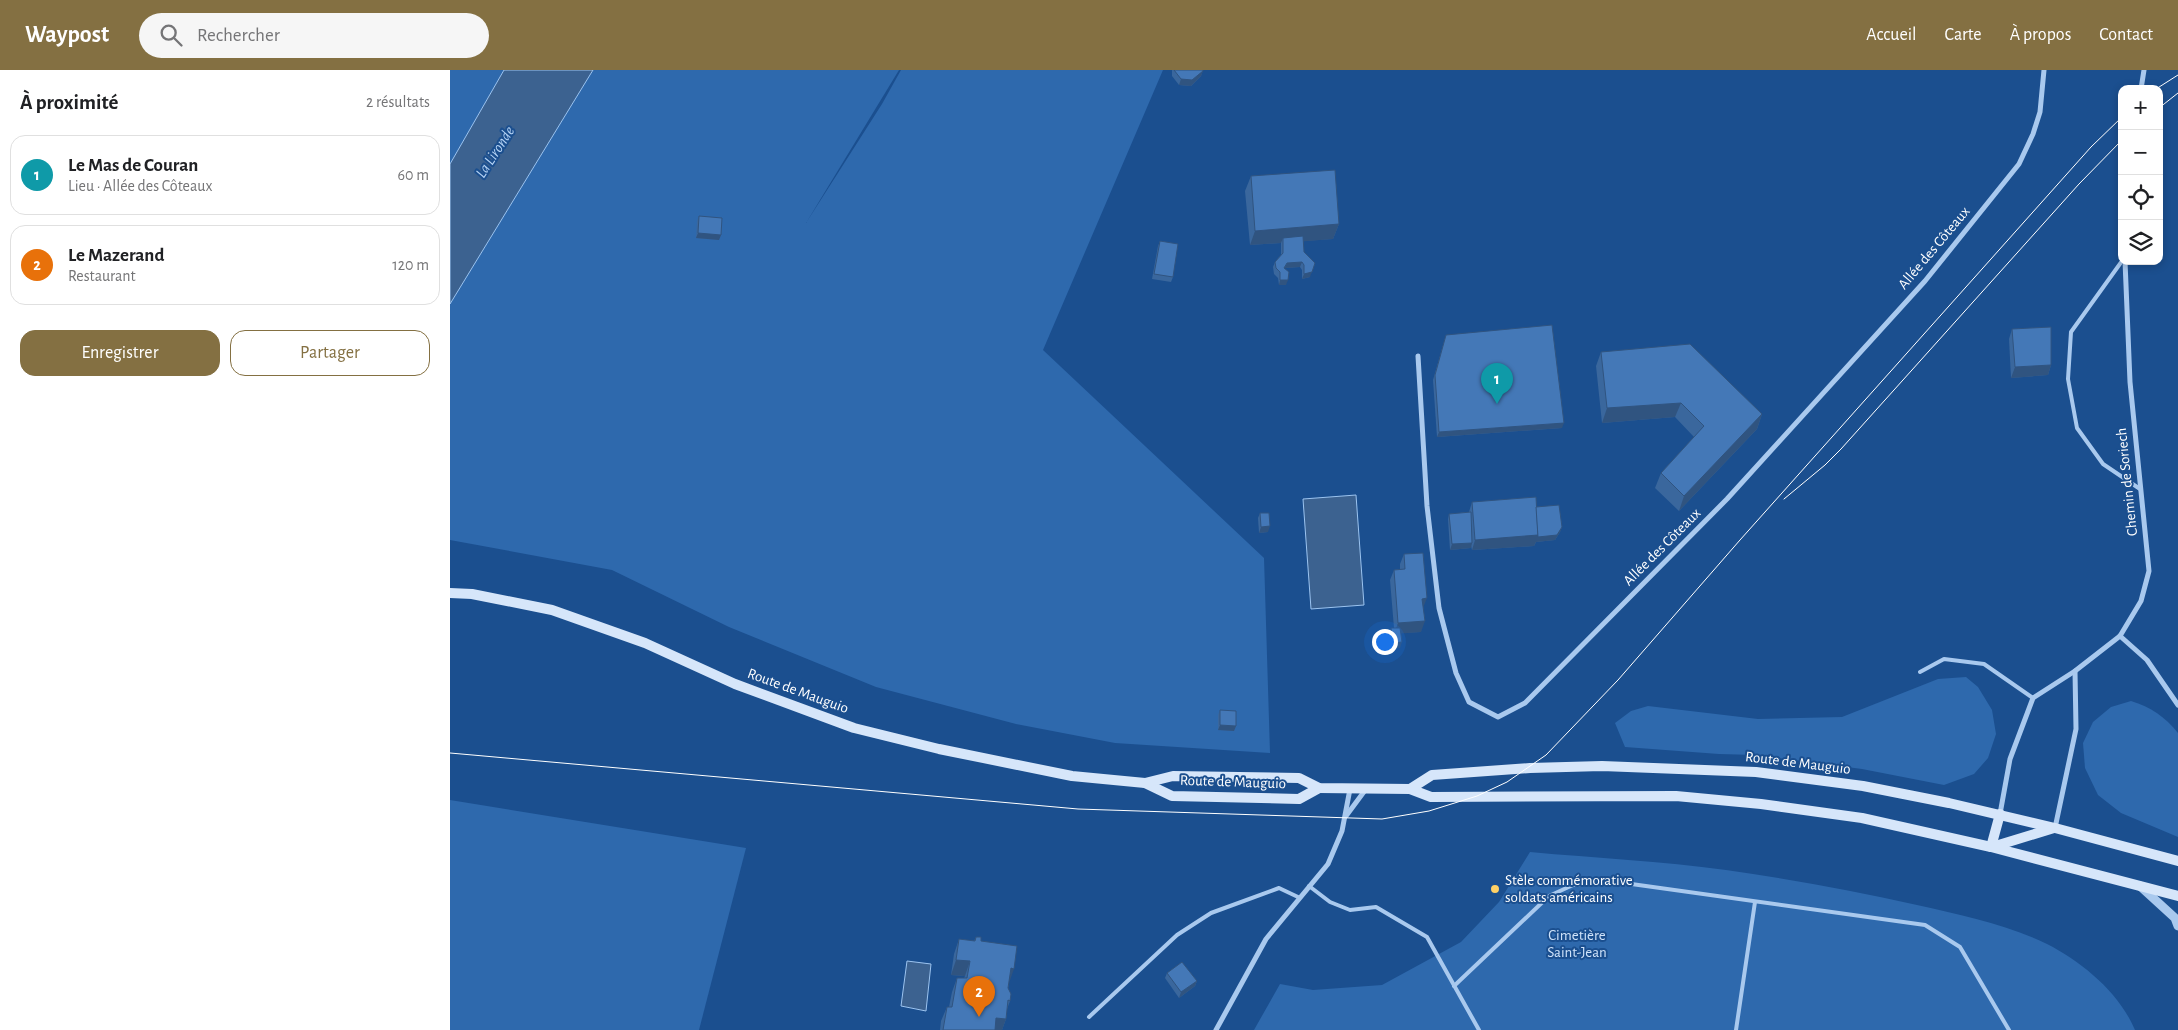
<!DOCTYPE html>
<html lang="fr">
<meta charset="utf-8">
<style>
body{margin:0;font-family:"Alegreya Sans",sans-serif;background:#f6f6f6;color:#202124}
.controls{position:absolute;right:15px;top:15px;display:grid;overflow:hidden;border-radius:10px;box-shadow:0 2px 8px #0003}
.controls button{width:45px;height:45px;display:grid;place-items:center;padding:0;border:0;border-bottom:1px solid #e0e0e0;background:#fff;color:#202124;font:25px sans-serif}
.you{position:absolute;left:934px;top:571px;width:18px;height:18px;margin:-12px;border:4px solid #fff;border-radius:50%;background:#1a73e8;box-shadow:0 0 0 8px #1a73e833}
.badge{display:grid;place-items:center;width:32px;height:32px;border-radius:50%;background:#847042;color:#fff;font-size:16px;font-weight:700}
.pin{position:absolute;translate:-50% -41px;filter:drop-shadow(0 1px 2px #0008)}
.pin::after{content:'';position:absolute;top:26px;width:18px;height:15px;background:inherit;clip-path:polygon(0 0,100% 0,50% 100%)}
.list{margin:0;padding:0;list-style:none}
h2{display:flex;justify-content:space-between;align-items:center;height:65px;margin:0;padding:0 20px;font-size:21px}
h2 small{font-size:16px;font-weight:400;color:#757577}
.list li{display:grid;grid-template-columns:32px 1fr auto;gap:15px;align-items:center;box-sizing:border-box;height:80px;margin:0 10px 10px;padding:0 10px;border:1px solid #e0e0e0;border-radius:15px}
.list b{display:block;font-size:19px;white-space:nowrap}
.list p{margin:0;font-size:16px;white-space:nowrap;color:#757577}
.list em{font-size:16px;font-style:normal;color:#757577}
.actions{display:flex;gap:10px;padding:15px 20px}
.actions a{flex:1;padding:11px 0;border:1px solid #847042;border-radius:15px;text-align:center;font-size:18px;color:#847042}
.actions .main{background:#847042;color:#fff}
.icon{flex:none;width:28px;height:28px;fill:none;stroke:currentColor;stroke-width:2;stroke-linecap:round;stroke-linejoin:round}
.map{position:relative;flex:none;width:1728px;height:960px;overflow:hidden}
header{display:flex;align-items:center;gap:30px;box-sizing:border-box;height:70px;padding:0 25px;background:#847042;color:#fff}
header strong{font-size:24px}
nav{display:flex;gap:28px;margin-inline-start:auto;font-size:18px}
.search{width:350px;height:45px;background:#f6f6f6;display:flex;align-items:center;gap:12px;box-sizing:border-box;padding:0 18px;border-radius:28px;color:#757577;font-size:19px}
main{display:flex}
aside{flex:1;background:#fff}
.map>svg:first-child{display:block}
.green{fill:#2e69ad}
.water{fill:#3c6290;stroke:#9cc4f0}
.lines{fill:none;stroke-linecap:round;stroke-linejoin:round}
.service{stroke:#a9c9ee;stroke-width:4}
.minor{stroke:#a9c9ee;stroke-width:5}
.tertiary{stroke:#a9c9ee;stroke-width:9}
.secondary{stroke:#d6e6fa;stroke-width:10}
.tram{stroke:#fff;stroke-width:1}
.wall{fill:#3a679d}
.shaded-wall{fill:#305480}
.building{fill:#4478b7;stroke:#305480}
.poi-dot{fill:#ffd166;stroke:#1b4f8f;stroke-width:2}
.labels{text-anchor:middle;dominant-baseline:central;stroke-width:4;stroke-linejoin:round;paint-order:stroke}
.street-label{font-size:15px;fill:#fff;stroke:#1b4f8f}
.poi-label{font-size:15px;fill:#fff;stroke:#1b4f8f;text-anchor:start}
.park-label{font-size:15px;fill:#cfe3fa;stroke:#1b4f8f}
.water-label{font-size:16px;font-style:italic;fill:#b5d3f5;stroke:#1b4f8f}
</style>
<header>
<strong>Waypost</strong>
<div class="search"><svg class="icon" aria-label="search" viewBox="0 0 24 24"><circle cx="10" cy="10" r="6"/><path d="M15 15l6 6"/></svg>Rechercher</div>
<nav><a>Accueil</a><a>Carte</a><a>À propos</a><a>Contact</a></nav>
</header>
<main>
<aside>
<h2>À proximité<small>2 résultats</small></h2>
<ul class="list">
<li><span class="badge" style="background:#0f9aa8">1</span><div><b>Le Mas de Couran</b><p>Lieu · Allée des Côteaux</p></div><em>60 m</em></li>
<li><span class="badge" style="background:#e8710a">2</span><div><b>Le Mazerand</b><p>Restaurant</p></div><em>120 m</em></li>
</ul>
<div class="actions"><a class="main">Enregistrer</a><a>Partager</a></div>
</aside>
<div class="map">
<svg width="1728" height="960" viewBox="0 0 1728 960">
<rect width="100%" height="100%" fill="#1b4f8f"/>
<!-- green -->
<g class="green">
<polygon points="0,0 54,0 0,94"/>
<polygon points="143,0 449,0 356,153 432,34 451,0 713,0 593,280 814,488 820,683 665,673 566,654 426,617 279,557 162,500 0,470 0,234"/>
<polygon points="1516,607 1528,617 1542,640 1546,664 1538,688 1524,704 1494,715 1412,699 1306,685 1269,684 1175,677 1165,653 1181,641 1198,636 1308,649 1392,647 1488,609"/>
<path d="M1681,631c20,6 34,16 47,32v104l-57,-24 -23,-18 -13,-27 -2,-25 10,-21 18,-15z"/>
<polygon points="0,730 296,778 249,960 0,960"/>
<path d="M1080,782c65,6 132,9 196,18 64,9 128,21 191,35 44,10 89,19 130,39 35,18 72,48 88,86h-881l26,-46 33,6 69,-5 79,-43 38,-40z"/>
</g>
<!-- water -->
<g class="water">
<polygon points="54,0 143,0 0,234 0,94"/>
<polygon points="906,425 914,535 861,539 853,429"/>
<polygon points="457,891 481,894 476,941 451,936"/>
</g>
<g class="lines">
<!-- service -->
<g class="service">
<polyline points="1672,191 1621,262 1618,309 1627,358 1653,394 1690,419"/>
<polyline points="1470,602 1494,589 1534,594 1583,628"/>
<polyline points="859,816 880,832 900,840 926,837 977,867 1029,960"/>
<polyline points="1004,916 1099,826 1123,815 1160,811 1475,855 1510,877 1559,960"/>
<polyline points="639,947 727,865 761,843 829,818 848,827"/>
<polyline points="1286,960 1305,832"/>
</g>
<!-- minor -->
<g class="minor">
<polyline points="1691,19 1694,0"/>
<polyline points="968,286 977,436 989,538 1006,603 1019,632 1048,647 1075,633 1277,429 1475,211 1569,94 1583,64 1590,42 1594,0"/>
<polyline points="1670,566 1697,590 1728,635"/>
<polyline points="1550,744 1560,689 1583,628 1625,601 1670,566 1691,531 1699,501 1680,312 1675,191"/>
<polyline points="896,746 916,719"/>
<polyline points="1605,758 1626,659 1625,601"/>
<polyline points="766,960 816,869 878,794 892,761 900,719"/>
</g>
<!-- tertiary -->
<polyline class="tertiary" points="1690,816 1725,848 1728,856"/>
<!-- secondary -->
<g class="secondary">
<polyline points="0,523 22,524 102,540 195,573 285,614 404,658 489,679 622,706 695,713 722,726 849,729 869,718"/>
<polyline points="695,713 723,706 849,708 869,718 960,719 981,727 1226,726 1311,734 1412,748 1541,777 1728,826"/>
<polyline points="960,719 982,705 1080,698 1152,696 1306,702 1413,716 1499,733 1605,758 1728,791"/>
<polyline points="1541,777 1550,744"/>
<polyline points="1542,777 1604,758"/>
</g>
<!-- tram -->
<g class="tram">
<polyline points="1706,19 1728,5"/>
<polyline points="1709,38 1728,23"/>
<polyline points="1334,429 1375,395 1391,379 1629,114 1672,70"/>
<polyline points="0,683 628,739 932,749 979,741 1027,726 1057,712 1096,685 1168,610 1290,470 1641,77 1672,47"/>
</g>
</g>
<!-- wall -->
<g class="wall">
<polygon points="722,0 753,0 751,6 741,16 729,15 722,6"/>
<polygon points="801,106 889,154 883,169 853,171 854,182 860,207 852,209 852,200 850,197 835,198 836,215 829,215 828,208 824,204 823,197 825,192 831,185 831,173 800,175 795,121"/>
<polygon points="249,146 271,165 269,170 246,168 247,151"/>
<polygon points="710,171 723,207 721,212 702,209 708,176"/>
<polygon points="1562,259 1601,295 1598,305 1561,308 1559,269"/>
<polygon points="996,265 1112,358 987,367 983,310"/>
<polygon points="1151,282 1312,344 1307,359 1229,441 1205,418 1211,403 1244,367 1225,347 1152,353 1146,296"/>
<polygon points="1022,432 1086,437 1112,457 1110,462 1105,470 1086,472 1084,476 1022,480 1021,476 1021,478 1000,480 998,449 999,444 1019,442"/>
<polygon points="810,443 818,462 809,463 808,448"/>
<polygon points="954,484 973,538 971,562 951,563 950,578 941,578 939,563 941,558 944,558 940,510 944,500 950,499 950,494"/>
<polygon points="770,640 786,656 784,661 768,660 768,645"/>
<polygon points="526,867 531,871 559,913 558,918 560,931 557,939 556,949 552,960 490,960 491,951 497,937 499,937 502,922 507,908 514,908 515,906 501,905 504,884 509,869 524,871"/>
<polygon points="717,903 747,911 745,916 729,928 715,908"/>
</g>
<!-- shaded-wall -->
<g class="shaded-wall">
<polygon points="753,1 751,6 741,16 729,15 731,9"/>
<polygon points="889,154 883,169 833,173 833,168 831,173 800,175 805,161"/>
<polygon points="248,163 271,165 269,170 246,168"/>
<polygon points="852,192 850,197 835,198 832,203 837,193"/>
<polygon points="865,193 860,207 852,209 854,204"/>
<polygon points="830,210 838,210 836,215 829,215"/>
<polygon points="1601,295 1598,305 1561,308 1565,297"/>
<polygon points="1231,333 1225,347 1152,353 1157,338"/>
<polygon points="1312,344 1307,359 1229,441 1234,426"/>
<polygon points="1114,353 1112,358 987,367 989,362"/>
<polygon points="820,456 818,462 809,463 811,457"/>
<polygon points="1112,457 1110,462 1105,470 1086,472 1084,476 1022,480 1025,470"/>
<polygon points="1022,473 1021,478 1000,480 1002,474"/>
<polygon points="977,528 973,538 972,529"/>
<polygon points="975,551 971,562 944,564 948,553"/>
<polygon points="952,572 950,578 941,578 943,573"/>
<polygon points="770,655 786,656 784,661 768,660"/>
<polygon points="506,890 520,891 515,906 501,905"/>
<polygon points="561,898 564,899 559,913"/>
<polygon points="747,911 745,916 729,928 731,922"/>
<polygon points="546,948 556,949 552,960 542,960"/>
</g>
<!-- building -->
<g class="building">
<polygon points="724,0 753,0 753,1 742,10 731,9"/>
<polygon points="885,100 889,154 805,161 801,106"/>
<polygon points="249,146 272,148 271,165 248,163"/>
<polygon points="853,166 854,182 865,193 862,202 854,204 854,195 852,192 837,193 834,198 839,202 838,210 830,210 830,202 826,198 825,192 833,183 833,168"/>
<polygon points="710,171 728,174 723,207 704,204"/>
<polygon points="1102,255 1114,353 989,362 985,305 996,265"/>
<polygon points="1601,257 1601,295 1565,297 1562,259"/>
<polygon points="1240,274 1312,344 1234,426 1211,403 1254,356 1231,333 1157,338 1151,282"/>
<polygon points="1086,427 1088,465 1025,470 1022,432"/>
<polygon points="1109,435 1112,457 1107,465 1088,467 1086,437"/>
<polygon points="1021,442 1022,473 1002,474 999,444"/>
<polygon points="810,443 819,443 820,456 811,457"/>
<polygon points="973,483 977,528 972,529 975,551 948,553 944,500 955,499 954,484"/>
<polygon points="941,558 950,558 952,572 943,573"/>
<polygon points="770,640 786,641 786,656 770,655"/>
<polygon points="526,867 531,867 531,871 567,876 564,899 561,898 558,918 561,924 560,931 558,930 556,949 546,948 545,960 493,960 497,937 502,937 507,908 517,908 520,891 506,890 509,869 525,871"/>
<polygon points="732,892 747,911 731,922 717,903"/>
</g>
<!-- markers -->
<circle class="poi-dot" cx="1045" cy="819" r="5"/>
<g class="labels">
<!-- street labels -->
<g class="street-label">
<text transform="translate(1484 178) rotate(-50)">Allée des Côteaux</text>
<text transform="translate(1677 412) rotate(-96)">Chemin de Soriech</text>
<text transform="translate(1212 477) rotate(-45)">Allée des Côteaux</text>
<text transform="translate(348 621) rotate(20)">Route de Mauguio</text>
<text transform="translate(1348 693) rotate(7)">Route de Mauguio</text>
<text transform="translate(783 712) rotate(2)">Route de Mauguio</text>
</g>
<!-- poi labels -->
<g class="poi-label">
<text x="1055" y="810">Stèle commémorative<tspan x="1055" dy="17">soldats américains</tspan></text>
</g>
<!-- park labels -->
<g class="park-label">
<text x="1127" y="865">Cimetière<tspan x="1127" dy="17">Saint-Jean</tspan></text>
</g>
<!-- water labels -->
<g class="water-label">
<text transform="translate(45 82) rotate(-57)">La Lironde</text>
</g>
</g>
</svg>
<div class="controls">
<button>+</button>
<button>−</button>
<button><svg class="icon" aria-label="locate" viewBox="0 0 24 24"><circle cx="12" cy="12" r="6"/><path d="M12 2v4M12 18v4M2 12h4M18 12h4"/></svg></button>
<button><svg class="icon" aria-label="layers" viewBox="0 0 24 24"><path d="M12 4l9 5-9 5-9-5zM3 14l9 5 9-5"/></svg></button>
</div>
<div class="you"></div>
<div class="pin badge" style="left:1047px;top:334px;background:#0f9aa8">1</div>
<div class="pin badge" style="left:529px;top:947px;background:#e8710a">2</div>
</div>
</main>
